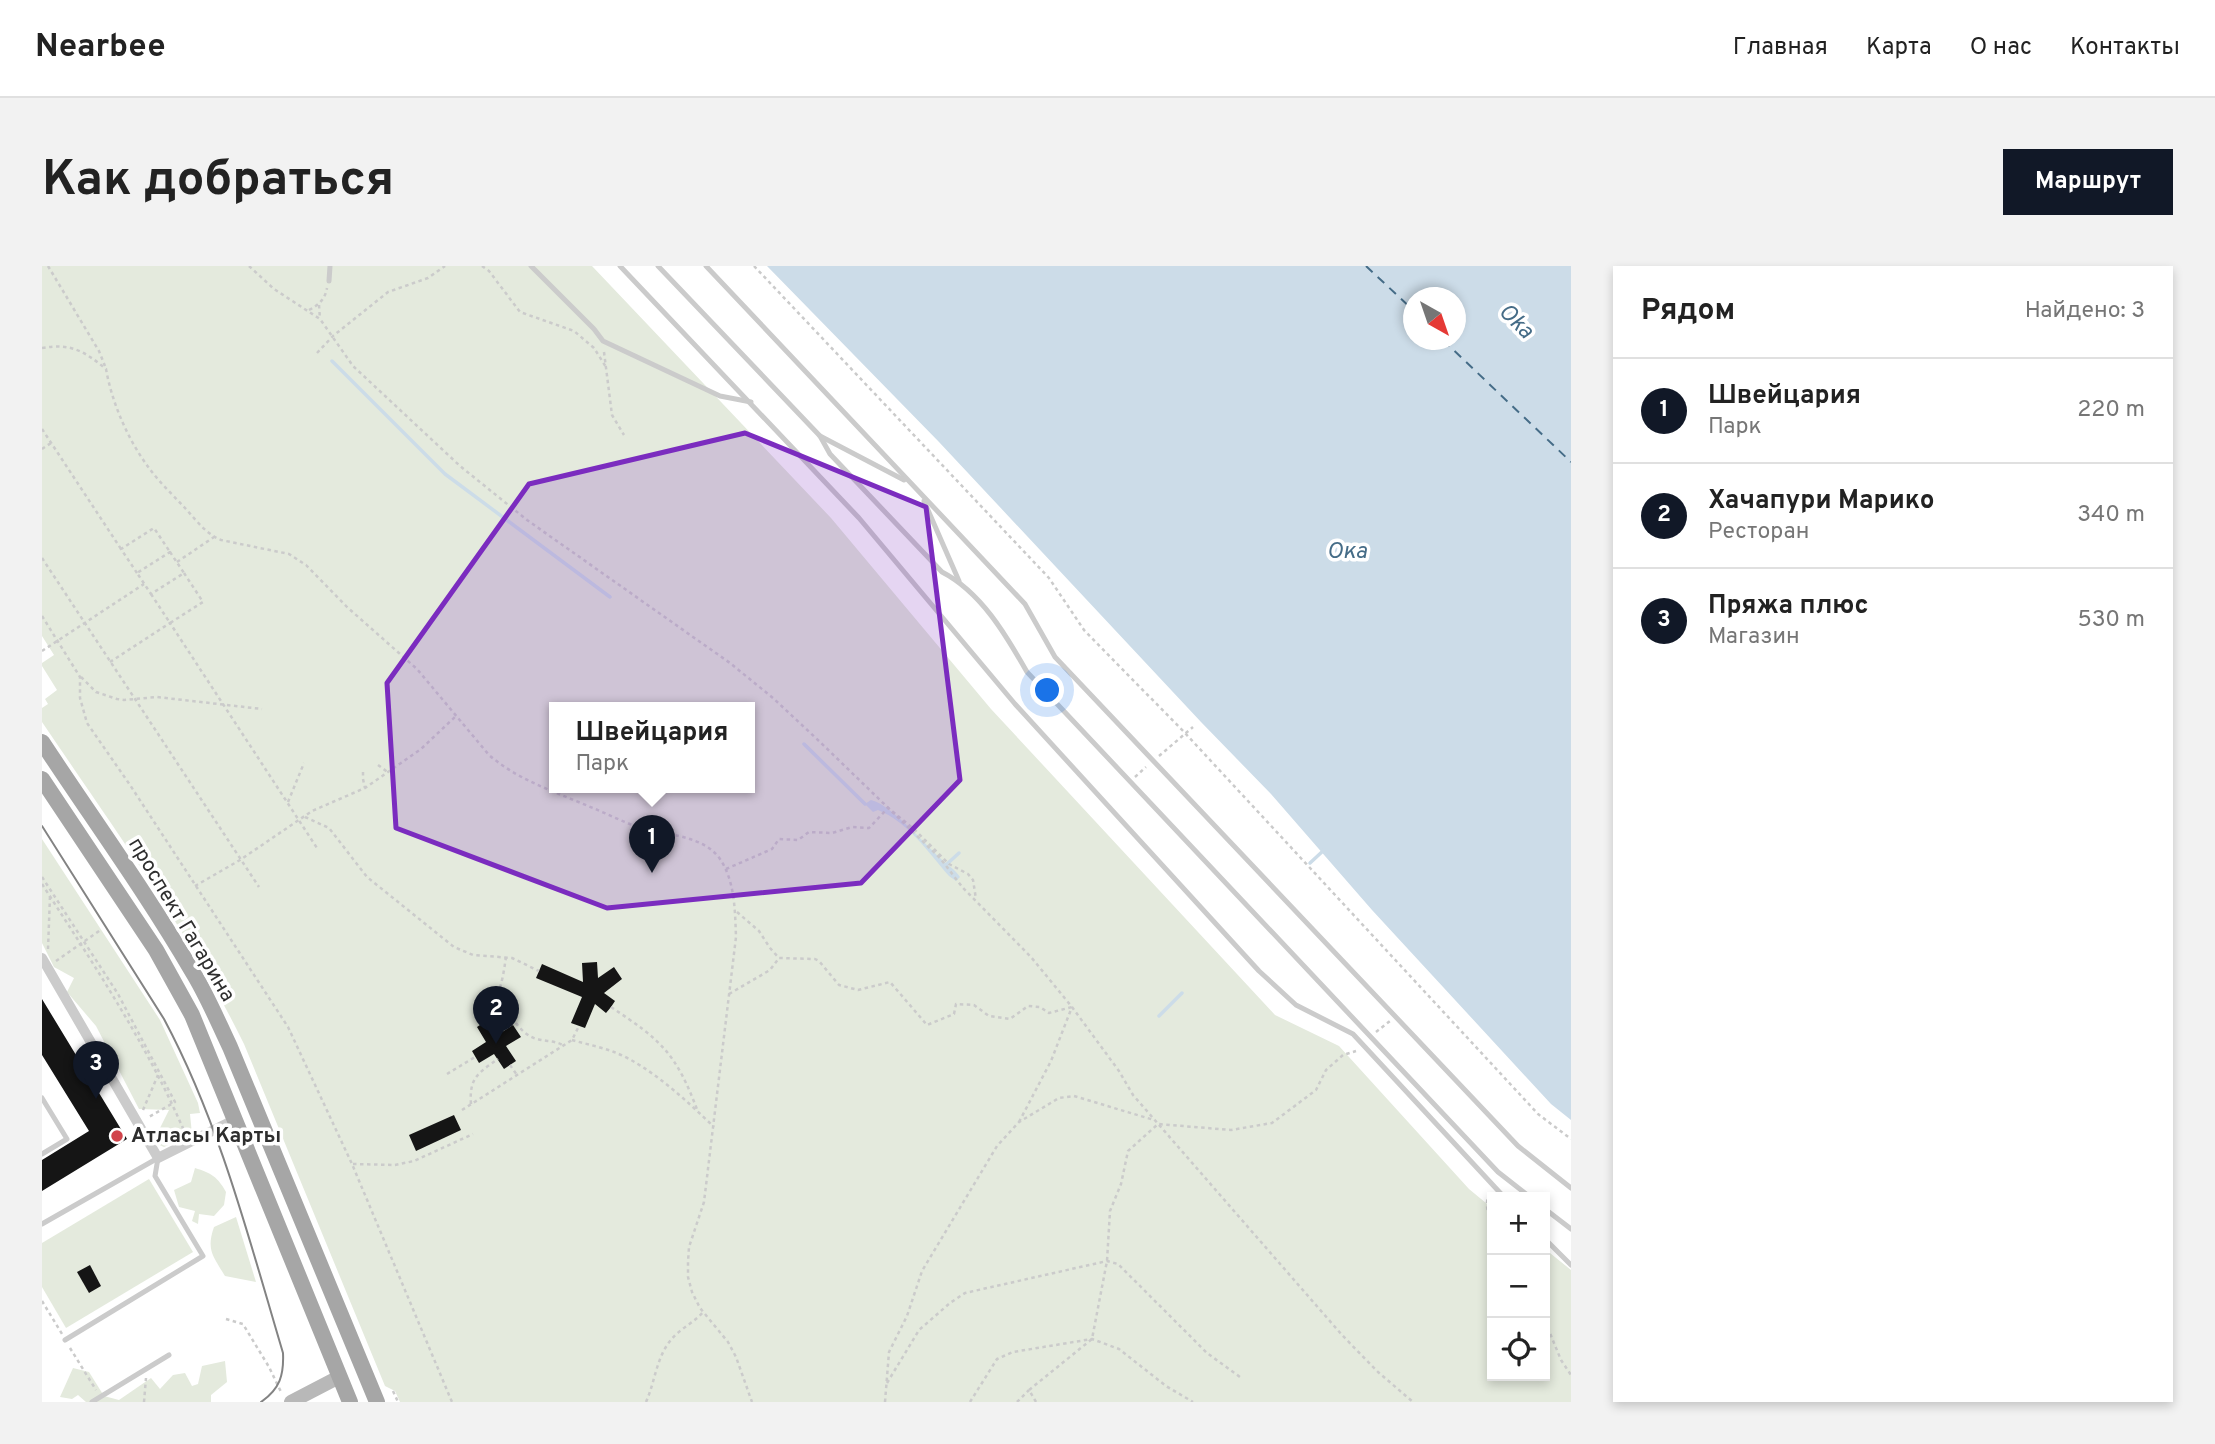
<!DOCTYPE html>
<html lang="ru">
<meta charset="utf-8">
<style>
body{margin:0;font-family:Overpass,sans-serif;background:#f2f2f2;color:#222}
.controls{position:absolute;right:21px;bottom:21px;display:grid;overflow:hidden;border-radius:0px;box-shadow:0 4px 10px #0003}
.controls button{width:63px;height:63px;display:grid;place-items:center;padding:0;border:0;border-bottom:2px solid #e0e0e0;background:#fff;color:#222;font:35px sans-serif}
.compass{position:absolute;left:1361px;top:21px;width:63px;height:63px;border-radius:50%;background:#fff;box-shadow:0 4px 10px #0003;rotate:140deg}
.you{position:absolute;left:1006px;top:425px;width:24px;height:24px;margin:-18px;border:5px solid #fff;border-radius:50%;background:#1a73e8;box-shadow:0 0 0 10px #1a73e833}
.badge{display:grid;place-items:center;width:46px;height:46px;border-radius:50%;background:#111827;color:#fff;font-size:23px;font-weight:700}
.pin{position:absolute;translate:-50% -58px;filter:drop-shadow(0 2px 4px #0008)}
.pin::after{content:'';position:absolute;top:37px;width:24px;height:21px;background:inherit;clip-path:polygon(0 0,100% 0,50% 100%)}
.popup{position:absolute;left:507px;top:436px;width:206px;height:91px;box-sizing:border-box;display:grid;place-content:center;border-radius:0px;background:#fff;filter:drop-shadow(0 2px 5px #0005);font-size:23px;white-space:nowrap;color:#767676}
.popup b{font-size:26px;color:#222}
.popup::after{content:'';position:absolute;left:50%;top:100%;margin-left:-14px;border:14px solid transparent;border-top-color:#fff}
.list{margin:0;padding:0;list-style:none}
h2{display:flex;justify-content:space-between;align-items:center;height:91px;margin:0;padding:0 28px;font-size:30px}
h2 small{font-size:23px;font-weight:400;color:#767676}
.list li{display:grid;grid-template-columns:46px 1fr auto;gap:21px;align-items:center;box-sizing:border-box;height:105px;padding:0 28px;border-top:2px solid #e0e0e0}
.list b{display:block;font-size:26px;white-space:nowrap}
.list p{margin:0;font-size:23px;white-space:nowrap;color:#767676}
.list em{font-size:23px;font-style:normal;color:#767676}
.icon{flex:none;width:38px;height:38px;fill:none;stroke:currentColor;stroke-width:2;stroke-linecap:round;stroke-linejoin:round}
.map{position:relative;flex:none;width:1529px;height:1136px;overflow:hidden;border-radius:0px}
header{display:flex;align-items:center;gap:42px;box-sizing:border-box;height:98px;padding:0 35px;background:#fff;border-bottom:2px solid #e0e0e0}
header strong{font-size:33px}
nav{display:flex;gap:38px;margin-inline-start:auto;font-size:24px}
.intro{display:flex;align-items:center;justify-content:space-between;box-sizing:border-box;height:168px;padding:0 42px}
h1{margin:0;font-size:49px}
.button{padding:18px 32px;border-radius:0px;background:#111827;color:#fff;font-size:24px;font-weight:700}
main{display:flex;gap:42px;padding:0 42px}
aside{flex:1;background:#fff;border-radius:0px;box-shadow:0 4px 10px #0003}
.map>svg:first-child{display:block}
.green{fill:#e4eadd;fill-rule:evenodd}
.water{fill:#ccdce8;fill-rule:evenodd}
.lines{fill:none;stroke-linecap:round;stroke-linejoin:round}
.stream{stroke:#ccdce8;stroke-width:3.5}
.ferry{stroke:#456c87;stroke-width:2;stroke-dasharray:9 7;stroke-linecap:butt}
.building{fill:#151515}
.path{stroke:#cbcbcb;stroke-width:2.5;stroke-dasharray:3.5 3.5;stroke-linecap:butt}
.lane{stroke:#cbcbcb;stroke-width:5}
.street{stroke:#cbcbcb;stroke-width:10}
.secondary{stroke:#b8b8b8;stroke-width:14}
.primary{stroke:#a6a6a6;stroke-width:16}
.tram{stroke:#838383;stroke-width:2}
.marked{fill:#7b2cbf;fill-opacity:0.2;stroke:#7b2cbf;stroke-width:5;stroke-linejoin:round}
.poi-dot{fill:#d1444b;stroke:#fff;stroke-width:2.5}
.labels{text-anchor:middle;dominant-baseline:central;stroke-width:7;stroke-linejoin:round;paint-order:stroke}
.street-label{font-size:21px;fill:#2e2e2e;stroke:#fff}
.poi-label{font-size:21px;font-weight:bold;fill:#2e2e2e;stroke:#fff;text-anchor:start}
.water-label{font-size:23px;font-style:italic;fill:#456c87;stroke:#fff}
</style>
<header>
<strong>Nearbee</strong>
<nav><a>Главная</a><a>Карта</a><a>О нас</a><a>Контакты</a></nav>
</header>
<div class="intro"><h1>Как добраться</h1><a class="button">Маршрут</a></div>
<main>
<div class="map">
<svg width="1529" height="1136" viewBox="0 0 1529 1136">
<rect width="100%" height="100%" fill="#fff"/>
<!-- green -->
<g class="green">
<path d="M0,0h550l239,252 160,191 284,306 64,31 130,143 23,19v168h53v-127l26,21v132h-1171l-5,-11 -10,-5 -141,-342c-56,-114 -131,-217 -202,-322v-14l6,-4 -3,-5 12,-9 -15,-24v-3l12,-8 -12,-19zM512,441h196v80h-196z"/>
<polygon points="0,573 118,754 156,837 158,847 148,848 150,868 122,881 111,876 127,844 97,843 54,760 25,726 32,712 12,701 0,677"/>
<path d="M153,902c16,5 23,9 31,24l-2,13 -10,11 -15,-2 -1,10 -6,-3 3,-10 -16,-4 -5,-17 17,-8z"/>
<polygon points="107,913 151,986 24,1062 0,1021 0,977"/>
<path d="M194,951l20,65 -31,-6c-12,-20 -19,-26 -11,-49z"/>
<polygon points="183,1095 185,1116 169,1129 169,1136 44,1136 36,1129 30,1133 18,1131 31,1102 47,1106 62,1130 77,1134 109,1112 118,1123 131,1109 143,1107 150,1120 156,1118 160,1100"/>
</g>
<!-- water -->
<g class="water">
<path d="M725,0h804v854l-20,-16 -179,-194 -101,-116 -70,-72 -262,-280zM1372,32h42v42h-42z"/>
<path d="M829,534c19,4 53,43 69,58 7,7 15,11 20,19l-4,4 -7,-5c-21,-24 -41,-54 -71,-66l-5,2 -8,-8z"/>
</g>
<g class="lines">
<!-- stream -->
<g class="stream">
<polyline points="290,95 403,208 568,331"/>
<polyline points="762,478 823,538"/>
<polyline points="1268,597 1282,584"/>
<polyline points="905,598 917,587"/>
<polyline points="1117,750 1140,727"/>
</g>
<!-- ferry -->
<g class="ferry">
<polyline points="1324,0 1372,45"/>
<polyline points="1401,74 1529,196"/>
</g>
</g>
<!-- building -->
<g class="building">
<polygon points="555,696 556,712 572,701 580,713 562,727 573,735 569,741 564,747 553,738 543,762 529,757 540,731 494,712 500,698 541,716 540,697"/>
<polygon points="0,733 85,873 0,925 0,894 47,865 0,789"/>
<polygon points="447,753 457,768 471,759 479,771 464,780 474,795 462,803 452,788 437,797 430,785 444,776 435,761"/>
<polygon points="412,849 419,864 374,885 367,869"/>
<polygon points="48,999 59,1020 47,1027 35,1006"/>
</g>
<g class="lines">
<!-- path -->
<g class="path">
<polyline points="6,0 57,85 63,100"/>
<polyline points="207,0 232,23 278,53 311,100 418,200 485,254 688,397 731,432 777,475 898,592 921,622 989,691 1030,741 1077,805 1091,829 1300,1069 1336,1106 1371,1136"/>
<polyline points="440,0 447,5 478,46 532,65 552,82 564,101"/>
<polyline points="712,0 1007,312 1042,364 1143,467 1496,848 1529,873"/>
<polyline points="277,39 278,53"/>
<path d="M267,44c10,-5 16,-11 18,-22"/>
<path d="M0,82c29,-5 42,3 64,21 6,34 22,71 43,99 10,14 24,27 36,40 11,12 21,26 36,32l68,14 17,11 41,42 70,62 72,86c29,25 64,36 99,51 18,7 36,17 54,22 26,7 62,8 78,31 15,22 15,52 16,78l-32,265 -15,45 -1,15v15l4,15 8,16 28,34 8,15 16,45"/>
<polyline points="562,86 570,149 582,169"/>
<polyline points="275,87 291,70 346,26 386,12 403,0"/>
<polyline points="0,163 79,283"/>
<polyline points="0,183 9,177"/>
<polygon points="128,286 142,307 109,328 95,307"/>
<polyline points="0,292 217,621"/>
<polyline points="135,296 172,271"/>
<polyline points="95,307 79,283 112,262 128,286"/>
<polyline points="109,328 128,357 161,336 142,307"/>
<polyline points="0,350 38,411 38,432 45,457 88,519 246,761 310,898 410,1136"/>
<polyline points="0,385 102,318"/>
<polyline points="68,396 128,357 275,582"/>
<polyline points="39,411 54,426 75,433 82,434 115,431 220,443"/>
<polyline points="1117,490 1151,461"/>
<polyline points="336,499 347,507"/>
<polyline points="321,506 321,513 323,522"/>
<polyline points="1093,511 1104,501"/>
<polyline points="246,536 262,497"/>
<polyline points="845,541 873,564 907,598 926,608 931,614 934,633"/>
<polyline points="263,551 287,562 325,611 412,681 431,689 470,692 497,705"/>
<polyline points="684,603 730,583 737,573 756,574 767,566 790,567 810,561 827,562 845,543"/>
<polyline points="0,611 76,728 133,836 105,852"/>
<path d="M0,618c52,81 105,160 143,249"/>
<polyline points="153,620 198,594 270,545 323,522 379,483 414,450"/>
<polyline points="695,646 717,665 728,682 737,692 773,693 777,695 797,719 816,724 848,716 885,759 912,748 914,738 932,739 947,750 968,753 986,740 998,741 1007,747 1030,741"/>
<polyline points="6,683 8,630"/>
<polyline points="14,695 60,663"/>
<path d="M458,726c5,16 19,43 37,47 10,3 18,1 27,7"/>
<polyline points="687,728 728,704 737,692"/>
<path d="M569,741c51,34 65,46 87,105"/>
<path d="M442,757l-3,-5c19,-21 21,-34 25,-61"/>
<polyline points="1334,766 1348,755"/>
<path d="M530,774c14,4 29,7 42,12 36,14 73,49 100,75"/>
<polyline points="468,799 475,809"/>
<polyline points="405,808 433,791"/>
<path d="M429,838c-2,-26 7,-31 27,-45"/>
<polyline points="101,844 116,809"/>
<polyline points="420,844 530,774 537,760"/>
<polyline points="977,856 1009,795 1030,741"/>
<polyline points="311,898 353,899 372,895 431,868"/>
<path d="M1448,927c-6,10 -2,21 2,31"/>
<polyline points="0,1035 20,1068"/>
<polyline points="184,1053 201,1058 227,1101 240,1128"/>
<polyline points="1503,1055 1519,1094 1529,1109"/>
<polyline points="28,1082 54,1124"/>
<polyline points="845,1117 877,1064 908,1037 923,1027 1065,995 1076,998 1165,1087 1198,1111"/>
<polyline points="351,1125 356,1136"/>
<polyline points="102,1136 104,1112"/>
<path d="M604,1136c9,-20 10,-43 24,-61 9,-12 24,-18 33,-29"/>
<polyline points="843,1136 847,1086 865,1050 880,1005 955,880 977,856 1017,832 1032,830 1112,854"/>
<polyline points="928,1136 955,1093 971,1086 1050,1073 1077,1083 1124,1120 1151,1136"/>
<polyline points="975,1136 987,1124"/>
<polyline points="994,1136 987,1124 1050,1073 1065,995 1068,945 1079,918 1086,885 1116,858 1189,864 1230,857 1274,824 1284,804 1301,789 1314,785"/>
</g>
<!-- lane -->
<g class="lane">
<polyline points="489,0 552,63 561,75 678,130 709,136"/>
<polyline points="578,0 817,252 973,438 1217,705 1254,739 1311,768 1462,931"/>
<path d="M616,0l162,170 10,18 112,118c39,20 64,63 85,100l471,500 32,25"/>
<polyline points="664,0 983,338 1013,391 1476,880 1529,922"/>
<polyline points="287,15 288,0"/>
<polyline points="778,170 862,214"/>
<polyline points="882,235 917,315"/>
<polyline points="0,832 25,873 0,888"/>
<polyline points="1503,943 1529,963"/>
<polyline points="0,958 116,892"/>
<polyline points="1503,973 1529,999"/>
<polyline points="23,1074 161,990 113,910 116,892"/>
<polyline points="50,1136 127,1089"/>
</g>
<!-- street -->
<polyline class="street" points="0,692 116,892 194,853"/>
<!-- secondary -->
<polyline class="secondary" points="249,1136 297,1111"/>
<!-- primary -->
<g class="primary">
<path d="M0,476c50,76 104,150 150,229 15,24 26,51 38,76l147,355"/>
<polyline points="0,513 114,684 150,749 308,1136"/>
</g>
<!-- tram -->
<path class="tram" d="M0,560l122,193c56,105 85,220 119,334 1,22 -3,36 -22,49"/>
</g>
<!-- marked area -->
<path class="marked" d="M703,167l181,74 34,273 -99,103 -254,25 -211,-80 -9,-145 142,-199z"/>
<!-- markers -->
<circle class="poi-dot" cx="75" cy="870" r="7"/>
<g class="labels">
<!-- street labels -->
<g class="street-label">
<text transform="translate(139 654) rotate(59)">проспект Гагарина</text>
</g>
<!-- poi labels -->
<g class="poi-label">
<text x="89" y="870">Атласы Карты</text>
</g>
<!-- water labels -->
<g class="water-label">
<text transform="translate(1473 56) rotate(45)">Oka</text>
<text x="1305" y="286">Ока</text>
</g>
</g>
</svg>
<div class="controls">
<button>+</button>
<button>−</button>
<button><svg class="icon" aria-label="locate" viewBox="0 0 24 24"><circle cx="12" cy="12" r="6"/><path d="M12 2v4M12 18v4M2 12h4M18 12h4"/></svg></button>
</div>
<svg class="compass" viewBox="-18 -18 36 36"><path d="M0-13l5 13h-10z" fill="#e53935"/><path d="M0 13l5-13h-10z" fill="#767676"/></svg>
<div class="you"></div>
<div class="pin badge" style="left:610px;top:607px">1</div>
<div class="popup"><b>Швейцария</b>Парк</div>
<div class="pin badge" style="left:454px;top:778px">2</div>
<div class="pin badge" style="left:54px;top:833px">3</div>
</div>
<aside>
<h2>Рядом<small>Найдено: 3</small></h2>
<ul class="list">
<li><span class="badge">1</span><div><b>Швейцария</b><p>Парк</p></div><em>220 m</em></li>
<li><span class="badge">2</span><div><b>Хачапури Марико</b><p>Ресторан</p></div><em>340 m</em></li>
<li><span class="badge">3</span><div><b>Пряжа плюс</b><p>Магазин</p></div><em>530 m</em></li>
</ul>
</aside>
</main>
